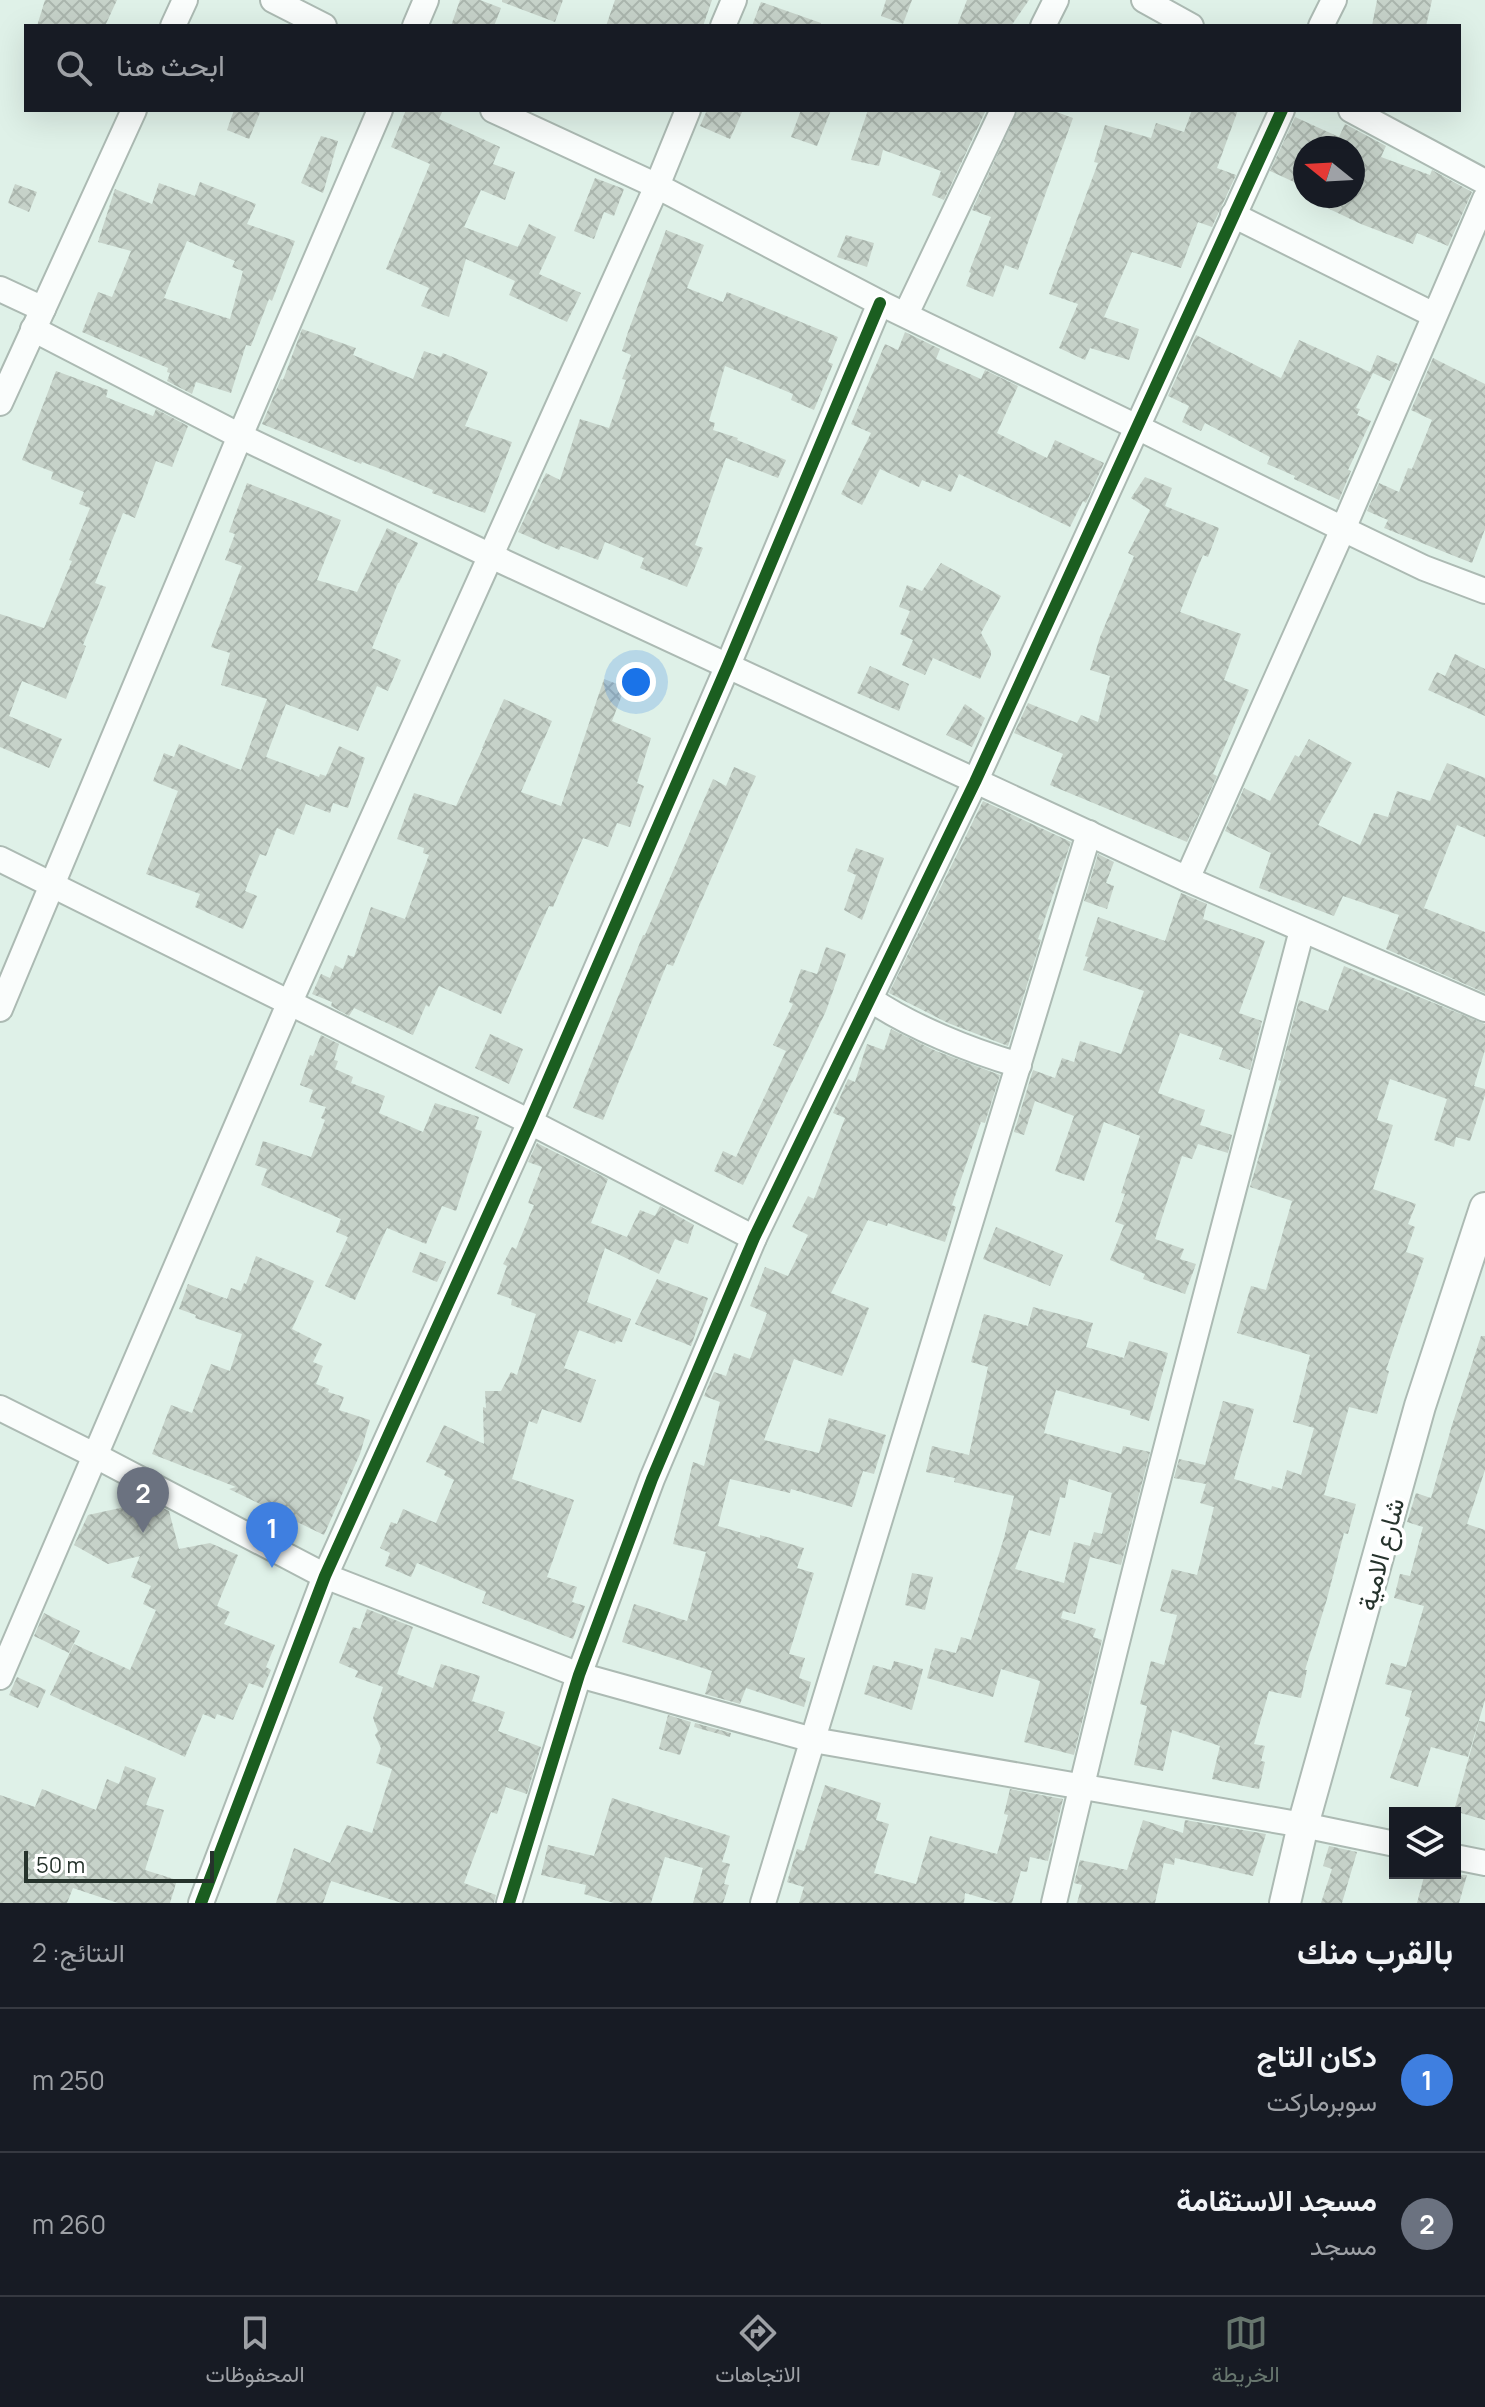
<!DOCTYPE html>
<html lang="ar">
<meta charset="utf-8">
<style>
body{margin:0;font-family:Manrope,Vazirmatn,sans-serif;background:#20242c;color:#f1f3f6;direction:rtl}
.controls{position:absolute;right:24px;bottom:24px;display:grid;overflow:hidden;border-radius:0px;box-shadow:0 8px 32px #0002}
.controls button{width:72px;height:72px;display:grid;place-items:center;padding:0;border:0;border-bottom:2px solid #363941;background:#171b24;color:#f1f3f6;font:40px sans-serif}
.compass{position:absolute;left:1293px;top:136px;width:72px;height:72px;border-radius:50%;background:#171b24;box-shadow:0 8px 32px #0002;rotate:288deg}
.scale{position:absolute;left:24px;bottom:20px;width:190px;box-sizing:border-box;padding-left:8px;border:4px solid #26332c;border-top:0;font-size:22px;line-height:28px;white-space:nowrap;color:#26332c;-webkit-text-stroke:6px #fff;paint-order:stroke}
.you{position:absolute;left:636px;top:682px;width:28px;height:28px;margin:-20px;border:6px solid #fff;border-radius:50%;background:#1a73e8;box-shadow:0 0 0 12px #1a73e833}
.badge{display:grid;place-items:center;width:52px;height:52px;border-radius:50%;background:#67766e;color:#fff;font-size:26px;font-weight:700}
.pin{position:absolute;translate:-50% -66px;filter:drop-shadow(0 2px 4px #0008)}
.pin::after{content:'';position:absolute;top:42px;width:28px;height:24px;background:inherit;clip-path:polygon(0 0,100% 0,50% 100%)}
.list{margin:0;padding:0;list-style:none}
h2{display:flex;justify-content:space-between;align-items:center;height:104px;margin:0;padding:0 32px;font-size:34px}
h2 small{font-size:26px;font-weight:400;color:#9ea1a6}
.list li{display:grid;grid-template-columns:52px 1fr auto;gap:24px;align-items:center;box-sizing:border-box;height:144px;padding:0 32px;border-top:2px solid #363941}
.list b{display:block;font-size:30px;white-space:nowrap}
.list p{margin:0;font-size:26px;white-space:nowrap;color:#9ea1a6}
.list em{font-size:26px;font-style:normal;color:#9ea1a6}
.icon{flex:none;width:44px;height:44px;fill:none;stroke:currentColor;stroke-width:2;stroke-linecap:round;stroke-linejoin:round}
.map{position:relative;flex:none;width:1485px;height:1903px;overflow:hidden;direction:ltr}
.search{position:absolute;background:#171b24;box-shadow:0 8px 32px #0002;left:24px;right:24px;top:24px;height:88px;display:flex;align-items:center;gap:20px;box-sizing:border-box;padding:0 28px;border-radius:0px;color:#9ea1a6;font-size:30px}
.sheet{height:392px;background:#171b24}
nav{display:flex;justify-content:space-around;align-items:center;box-sizing:border-box;height:112px;border-top:2px solid #363941;background:#171b24;font-size:22px;color:#9ea1a6}
nav a{display:grid;justify-items:center;gap:4px}
nav .on{color:#67766e}
.map>svg:first-child{display:block}
.building{fill:url(#building-cross-hatch);fill-rule:evenodd}
.lines{fill:none;stroke-linecap:round;stroke-linejoin:round}
.minor-casing{stroke:#acbab3;stroke-width:28}
.tertiary-casing{stroke:#acbab3;stroke-width:34}
.minor{stroke:#fafdfc;stroke-width:24}
.tertiary{stroke:#fafdfc;stroke-width:30}
.cycleway-casing{stroke:#fff;stroke-width:17}
.cycleway{stroke:#1b5e20;stroke-width:12}
.labels{text-anchor:middle;dominant-baseline:central;stroke-width:8;stroke-linejoin:round;paint-order:stroke}
.street-label{font-size:26px;fill:#26332c;stroke:#fff}
</style>
<div class="map">
<svg width="1485" height="1903" viewBox="0 0 1485 1903">
<defs>
<pattern id="building-cross-hatch" width="8" height="8" patternUnits="userSpaceOnUse" patternTransform="scale(2)"><rect width="8" height="8" fill="#c6d2c9"/><path d="M0 0l8 8M0 8l8-8" fill="none" stroke="#aab5ad"/></pattern>
</defs>
<rect width="100%" height="100%" fill="#dff1e8"/>
<!-- building -->
<g class="building">
<polygon points="45,0 117,0 105,26 37,26"/>
<polygon points="460,0 480,0 501,8 494,26 451,26"/>
<polygon points="502,0 563,0 555,22 502,2"/>
<polygon points="615,0 712,0 703,26 606,26"/>
<polygon points="886,0 912,0 903,24 881,16"/>
<polygon points="967,0 1029,0 1011,26 957,26"/>
<polygon points="1377,0 1432,0 1426,26 1372,26"/>
<polygon points="761,2 821,23 821,26 752,26"/>
<polygon points="234,110 261,110 249,139 227,130"/>
<polygon points="406,110 443,110 439,119 500,147 493,164 515,172 505,200 481,190 464,227 518,247 529,224 556,237 539,274 581,293 567,322 509,295 515,281 466,259 449,317 421,306 429,288 386,269 430,164 391,147"/>
<polygon points="707,110 743,110 730,139 700,126"/>
<polygon points="801,110 831,110 817,146 791,137"/>
<polygon points="868,110 986,110 944,200 932,195 941,171 883,150 879,166 851,160"/>
<polygon points="1018,110 1051,110 1073,118 1018,270 1005,265 993,297 966,286 971,273 969,272 991,217 972,210"/>
<polygon points="1192,110 1238,110 1217,168 1236,175 1212,227 1198,222 1181,268 1132,252 1104,317 1139,329 1129,360 1090,348 1085,360 1059,348 1078,304 1049,294 1098,163 1094,162 1105,125 1151,138 1156,123 1184,132"/>
<polygon points="1295,117 1339,137 1345,124 1386,146 1381,157 1430,175 1432,170 1472,192 1448,246 1417,233 1413,244 1361,224 1302,196 1353,196 1353,148 1305,148 1305,187 1270,171"/>
<polygon points="321,136 338,141 323,193 301,183"/>
<polygon points="595,178 624,189 614,216 604,212 594,239 574,231"/>
<path d="M200,182l56,22 -9,20 48,17 -23,60 -3,-2 -18,47 -5,-1 -15,48 -35,-11 -4,12 -25,-13 3,-8 -3,-1 1,-4 -86,-36 16,-40 14,5 19,-46 -33,-9 17,-53 37,15 7,-21 36,13zM187,241l48,20 -3,6 11,4 -13,48 -66,-21z"/>
<polygon points="15,184 37,192 29,212 8,203"/>
<polygon points="666,230 704,245 687,288 723,302 727,292 838,337 828,362 833,364 814,410 791,400 793,394 725,366 709,421 715,423 713,430 738,438 737,440 786,460 778,478 726,458 695,545 703,548 687,587 640,568 644,558 605,542 598,560 561,546 559,550 518,532 546,473 560,480 580,419 609,428 626,380 622,379 631,355 622,351 628,332"/>
<polygon points="846,235 874,243 867,267 837,257"/>
<polygon points="302,329 356,348 353,355 413,379 424,351 441,357 443,353 488,372 465,426 512,442 485,513 432,493 433,490 394,474 362,462 361,464 262,424 281,379 283,380"/>
<polygon points="905,332 940,349 936,359 981,379 985,370 1018,386 997,433 1047,458 1055,440 1104,463 1086,503 1083,501 1070,527 959,474 951,492 922,480 919,487 880,469 862,505 841,494 871,433 851,424 885,344 898,350"/>
<polygon points="1196,335 1281,378 1299,340 1370,372 1377,355 1398,364 1390,381 1373,373 1356,408 1360,409 1357,415 1371,421 1348,470 1351,471 1339,500 1294,479 1295,476 1267,464 1270,457 1205,423 1201,431 1182,422 1189,406 1168,396"/>
<polygon points="1433,358 1485,384 1485,529 1472,563 1384,528 1388,520 1367,511 1379,483 1399,492 1408,468 1412,469 1432,420 1411,410"/>
<polygon points="56,371 108,390 106,397 153,416 156,409 188,426 172,467 156,461 135,518 123,513 95,583 106,587 83,645 86,646 66,699 22,681 9,716 62,739 49,768 0,747 0,614 44,628 72,561 69,560 90,508 79,504 84,492 51,479 53,472 22,460"/>
<polygon points="1145,477 1172,488 1165,506 1219,528 1208,557 1203,555 1180,612 1241,634 1224,680 1249,690 1213,774 1217,776 1187,842 1050,785 1063,754 1014,733 1028,703 1077,723 1081,715 1098,722 1110,676 1090,670 1100,637 1134,556 1128,553 1150,510 1131,498"/>
<polygon points="247,483 341,520 317,580 357,592 387,528 418,543 399,583 398,583 372,648 401,660 388,691 377,686 358,731 286,704 266,757 319,777 320,774 326,776 339,746 365,758 348,808 333,803 330,813 306,804 294,835 277,828 266,856 260,854 245,891 257,896 243,929 195,907 200,894 146,874 178,791 153,781 164,753 174,757 179,744 241,770 267,699 221,685 230,653 211,647 242,566 225,560 235,534 229,532"/>
<polygon points="941,563 1001,596 981,633 991,651 991,655 980,679 933,658 925,675 902,665 913,640 900,634 910,611 899,607 907,585 922,591"/>
<polygon points="1455,654 1485,669 1485,716 1428,690 1437,672 1445,676"/>
<polygon points="870,666 909,684 899,711 857,693"/>
<polygon points="604,679 625,687 612,721 651,738 637,783 644,786 630,827 617,823 608,847 583,838 553,907 549,906 501,1014 439,986 429,1007 426,1005 413,1035 354,1008 349,1016 331,1006 332,1002 312,994 321,974 330,978 335,965 343,969 348,955 354,957 371,907 405,919 429,855 423,853 424,848 397,839 414,793 456,806 483,748 482,748 504,699 552,721 521,792 561,806"/>
<polygon points="965,704 985,718 972,747 946,735"/>
<polygon points="1309,739 1352,763 1318,825 1360,845 1374,813 1388,817 1397,791 1430,801 1447,763 1485,778 1485,837 1457,825 1424,908 1485,932 1485,993 1386,949 1399,915 1343,896 1334,916 1259,888 1271,853 1225,831 1244,788 1270,801 1295,755 1299,757"/>
<polygon points="734,767 756,776 673,966 667,964 603,1120 573,1108 643,935 645,935 713,779 726,786"/>
<polygon points="983,801 1071,842 1038,939 1041,940 1008,1046 948,1023 889,993"/>
<polygon points="856,848 884,858 862,920 844,910 856,875 847,871"/>
<polygon points="1098,854 1114,862 1106,883 1114,886 1107,909 1084,901"/>
<polygon points="1181,893 1207,904 1203,919 1265,941 1239,1013 1262,1021 1250,1070 1219,1059 1223,1048 1180,1033 1158,1093 1205,1110 1200,1125 1232,1135 1228,1153 1198,1144 1192,1159 1182,1156 1155,1239 1184,1249 1180,1259 1196,1264 1185,1294 1143,1279 1145,1274 1110,1260 1124,1225 1115,1222 1125,1194 1121,1193 1140,1136 1104,1122 1084,1181 1055,1171 1074,1116 1035,1101 1024,1135 1014,1132 1033,1070 1055,1078 1062,1058 1074,1062 1080,1041 1121,1054 1144,991 1083,970 1088,957 1085,956 1098,917 1165,941"/>
<polygon points="826,947 846,954 826,1011 743,1185 714,1171 723,1151 736,1157 786,1051 773,1045 793,1004 789,1002 801,969 817,974"/>
<polygon points="1344,966 1485,1024 1485,1050 1474,1086 1485,1089 1485,1095 1470,1141 1456,1137 1454,1147 1434,1140 1447,1099 1390,1079 1377,1120 1393,1125 1373,1189 1416,1204 1408,1224 1415,1227 1406,1252 1424,1258 1386,1370 1389,1371 1377,1414 1349,1407 1324,1495 1356,1504 1348,1534 1344,1533 1327,1599 1305,1670 1307,1670 1301,1698 1269,1691 1254,1744 1265,1746 1261,1761 1265,1762 1259,1789 1253,1788 1212,1779 1220,1746 1172,1730 1163,1771 1134,1765 1147,1706 1140,1704 1151,1661 1164,1665 1177,1615 1160,1611 1172,1569 1197,1575 1214,1507 1200,1503 1206,1484 1174,1478 1179,1459 1205,1465 1223,1401 1254,1409 1234,1479 1271,1490 1272,1486 1282,1489 1287,1470 1301,1475 1314,1428 1293,1422 1310,1355 1237,1333 1251,1286 1266,1290 1292,1201 1250,1187 1281,1081 1278,1080 1299,1000 1328,1011"/>
<polygon points="891,1029 936,1051 1000,1075 985,1123 981,1122 952,1205 956,1207 945,1242 888,1223 887,1226 868,1220 831,1293 869,1308 842,1376 794,1359 764,1440 819,1453 829,1418 886,1435 874,1474 863,1471 852,1507 791,1489 790,1493 730,1479 718,1526 760,1538 760,1535 804,1548 797,1568 814,1573 789,1654 805,1658 799,1678 811,1682 804,1707 746,1688 740,1704 705,1694 712,1671 622,1642 634,1604 687,1621 706,1552 673,1544 693,1462 704,1466 720,1402 704,1396 714,1372 726,1376 734,1353 750,1359 767,1313 750,1306 765,1267 788,1276 808,1235 792,1227 808,1196 814,1199 845,1118 833,1113 848,1079 855,1082 867,1044 884,1050"/>
<polygon points="490,1034 523,1049 509,1084 475,1068"/>
<polygon points="321,1035 339,1044 334,1060 338,1061 335,1069 353,1077 351,1083 385,1096 379,1113 423,1132 435,1103 479,1117 475,1129 482,1131 456,1211 442,1206 426,1244 387,1228 355,1300 325,1286 348,1237 336,1232 341,1219 261,1185 267,1169 255,1165 263,1141 311,1157 325,1120 321,1118 326,1107 309,1102 313,1090 300,1085 310,1055 313,1056"/>
<polygon points="537,1143 608,1179 591,1223 627,1237 640,1210 655,1216 660,1206 694,1225 688,1244 675,1239 659,1274 605,1248 587,1302 631,1319 622,1342 616,1341 615,1344 579,1330 564,1368 596,1380 581,1423 542,1409 537,1424 529,1421 512,1479 574,1500 547,1577 577,1587 572,1602 585,1606 573,1639 482,1603 486,1592 417,1563 411,1577 385,1566 390,1553 380,1548 391,1522 397,1524 403,1509 436,1523 454,1480 444,1475 446,1471 426,1462 444,1425 484,1444 483,1407 486,1408 485,1391 501,1391 511,1372 517,1375 536,1314 511,1305 512,1299 497,1294 507,1266 503,1264 512,1247 516,1249 534,1205 528,1203 542,1167 528,1162"/>
<polygon points="996,1227 1063,1255 1050,1286 983,1259"/>
<polygon points="420,1252 446,1262 437,1282 412,1272"/>
<polygon points="256,1256 314,1281 292,1329 322,1344 313,1362 323,1366 316,1384 329,1389 328,1392 344,1397 339,1410 370,1420 360,1454 324,1535 229,1489 236,1487 152,1454 171,1405 192,1413 211,1364 230,1371 242,1334 195,1318 196,1315 179,1309 188,1284 227,1299 231,1288 241,1291 244,1283 246,1284"/>
<polygon points="657,1279 708,1298 691,1346 635,1324"/>
<path d="M1033,1307l60,16 -7,24 38,11 5,-17 39,12 -19,68 -19,-6 1,-4 -75,-21 -12,43 77,21 2,-8 27,6 -29,113 -31,-8 -15,57 -12,-3 -2,7 35,11 -3,8 9,3 -28,115 -50,-13 16,-61 -39,-12 -8,28 -66,-19 8,-30 21,5 5,-16 10,3 33,-102 10,-42 -60,-14 1,-4 -29,-6 6,-26 37,9 19,-88 -17,-5 13,-48 44,12zM1069,1479l43,14 -10,41 -8,-2 -4,14 -16,-4 -10,41 -49,-14 14,-39 21,6 10,-39 5,1z"/>
<polygon points="1481,1336 1485,1336 1485,1470 1467,1524 1485,1530 1485,1700 1468,1757 1431,1747 1418,1787 1390,1778 1410,1718 1405,1716 1412,1691 1385,1684 1391,1663 1406,1667 1424,1606 1394,1598 1400,1574 1410,1576 1423,1527 1407,1522 1416,1493 1431,1498 1452,1425"/>
<polygon points="143,1503 144,1509 159,1506 169,1511 179,1549 210,1543 238,1555 217,1606 230,1612 224,1624 275,1645 266,1667 271,1670 263,1688 249,1683 233,1720 217,1714 215,1719 203,1714 185,1757 50,1695 74,1644 130,1670 156,1610 143,1604 151,1586 131,1577 140,1556 108,1564 74,1545 88,1515"/>
<polygon points="912,1573 933,1577 925,1610 905,1605"/>
<polygon points="367,1609 413,1627 397,1674 433,1688 441,1664 480,1676 472,1701 505,1712 498,1731 541,1747 527,1794 506,1787 497,1814 491,1812 464,1883 496,1895 494,1903 402,1903 331,1881 323,1903 276,1903 294,1848 330,1863 347,1825 372,1833 392,1769 376,1763 381,1748 375,1735 378,1731 373,1718 383,1687 355,1677 358,1671 339,1663 353,1627 360,1629"/>
<polygon points="44,1613 80,1631 69,1653 34,1636"/>
<polygon points="894,1661 923,1669 912,1710 864,1694 873,1665 891,1670"/>
<polygon points="17,1677 46,1690 38,1708 9,1695"/>
<polygon points="668,1715 691,1722 680,1755 659,1749"/>
<polygon points="1479,1721 1485,1722 1485,1820 1454,1811"/>
<polygon points="695,1723 731,1733 730,1737 694,1727"/>
<polygon points="125,1766 156,1778 146,1805 164,1810 145,1870 177,1880 170,1903 118,1903 73,1888 67,1903 0,1903 0,1795 35,1807 42,1789 96,1810 107,1779 119,1784"/>
<polygon points="825,1785 881,1803 876,1820 889,1824 874,1873 916,1884 930,1836 997,1854 1008,1815 1004,1814 1010,1789 1063,1799 1048,1861 1030,1857 1027,1872 1021,1871 1012,1903 999,1903 965,1893 964,1903 799,1903 804,1887 787,1882 797,1849 804,1851"/>
<polygon points="612,1798 730,1836 722,1862 730,1864 724,1884 729,1885 723,1903 693,1903 703,1868 665,1857 651,1903 614,1903 584,1894 586,1885 541,1875 548,1845 594,1856"/>
<polygon points="1143,1820 1183,1833 1185,1820 1266,1834 1253,1876 1175,1858 1174,1865 1164,1863 1155,1903 1077,1903 1082,1885 1074,1883 1080,1860 1127,1870"/>
<polygon points="1329,1846 1357,1852 1342,1903 1321,1903 1332,1869 1323,1866"/>
<polygon points="1425,1873 1467,1875 1459,1903 1417,1903"/>
</g>
<g class="lines">
<!-- minor casing -->
<g class="minor-casing">
<g id="minor">
<polyline points="273,0 324,26"/>
<polyline points="1144,0 1191,26"/>
<polyline points="173,26 185,0"/>
<polyline points="415,26 426,0"/>
<polyline points="723,26 734,0"/>
<polyline points="1043,26 1056,0"/>
<polyline points="1321,26 1334,0"/>
<polyline points="493,110 657,186 880,303 1137,427 1343,529 1424,568 1485,591"/>
<polyline points="1351,110 1485,182"/>
<polyline points="1233,215 1434,315"/>
<polyline points="0,289 43,309"/>
<polyline points="906,314 1003,110"/>
<polyline points="33,329 240,436 491,556 1187,879 1485,1009"/>
<polyline points="0,403 134,110"/>
<polyline points="0,859 530,1122 754,1238"/>
<polyline points="1187,879 1343,529 1485,199"/>
<path d="M870,999c41,28 101,52 149,66"/>
<polyline points="0,1009 240,436 380,110"/>
<polyline points="0,1408 96,1456 325,1576 579,1675 813,1740 1303,1825 1395,1844"/>
<polyline points="0,1677 289,1004 657,186 688,110"/>
<polyline points="1455,1857 1485,1863"/>
<polyline points="201,1903 325,1576 530,1122 728,665 880,303"/>
<polyline points="509,1903 579,1675 652,1479 754,1238 975,782 1282,110"/>
<polyline points="763,1903 1089,833"/>
<path d="M1054,1903c76,-326 163,-650 248,-973"/>
</g>
</g>
<!-- tertiary casing -->
<g class="tertiary-casing">
<polyline id="tertiary" points="1285,1903 1303,1825 1420,1406 1485,1208"/>
</g>
<!-- minor -->
<use href="#minor" class="minor"/>
<!-- tertiary -->
<use href="#tertiary" class="tertiary"/>
<!-- cycleway casing -->
<g class="cycleway-casing">
<g id="cycleway">
<polyline points="201,1903 325,1576 530,1122 728,665 880,303"/>
<polyline points="509,1903 579,1675 652,1479 754,1238 975,782 1282,110"/>
</g>
</g>
<!-- cycleway -->
<use href="#cycleway" class="cycleway"/>
</g>
<g class="labels">
<!-- street labels -->
<g class="street-label">
<text transform="translate(1380 1554) rotate(-75)">شارع الامية</text>
</g>
</g>
</svg>
<div class="controls">
<button><svg class="icon" aria-label="layers" viewBox="0 0 24 24"><path d="M12 4l9 5-9 5-9-5zM3 14l9 5 9-5"/></svg></button>
</div>
<svg class="compass" viewBox="-18 -18 36 36"><path d="M0-13l5 13h-10z" fill="#e53935"/><path d="M0 13l5-13h-10z" fill="#9ea1a6"/></svg>
<div class="scale">50 m</div>
<div class="you"></div>
<div class="pin badge" style="left:272px;top:1568px;background:#3f7fe0">1</div>
<div class="pin badge" style="left:143px;top:1533px;background:#6b7280">2</div>
<div class="search"><svg class="icon" aria-label="search" viewBox="0 0 24 24"><circle cx="10" cy="10" r="6"/><path d="M15 15l6 6"/></svg>ابحث هنا</div>
</div>
<section class="sheet">
<h2>بالقرب منك<small>النتائج: 2</small></h2>
<ul class="list">
<li><span class="badge" style="background:#3f7fe0">1</span><div><b>دكان التاج</b><p>سوبرماركت</p></div><em>250 m</em></li>
<li><span class="badge" style="background:#6b7280">2</span><div><b>مسجد الاستقامة</b><p>مسجد</p></div><em>260 m</em></li>
</ul>
</section>
<nav>
<a class="on"><svg class="icon" aria-label="map" viewBox="0 0 24 24"><path d="M3 6l6-2 6 2 6-2v14l-6 2-6-2-6 2zM9 4v14M15 6v14"/></svg>الخريطة</a>
<a><svg class="icon" aria-label="directions" viewBox="0 0 24 24"><path d="M12 3l9 9-9 9-9-9zM9 14v-3h6M13 9l2 2-2 2"/></svg>الاتجاهات</a>
<a><svg class="icon" aria-label="saved" viewBox="0 0 24 24"><path d="M7 4h10v16l-5-4-5 4z"/></svg>المحفوظات</a>
</nav>
